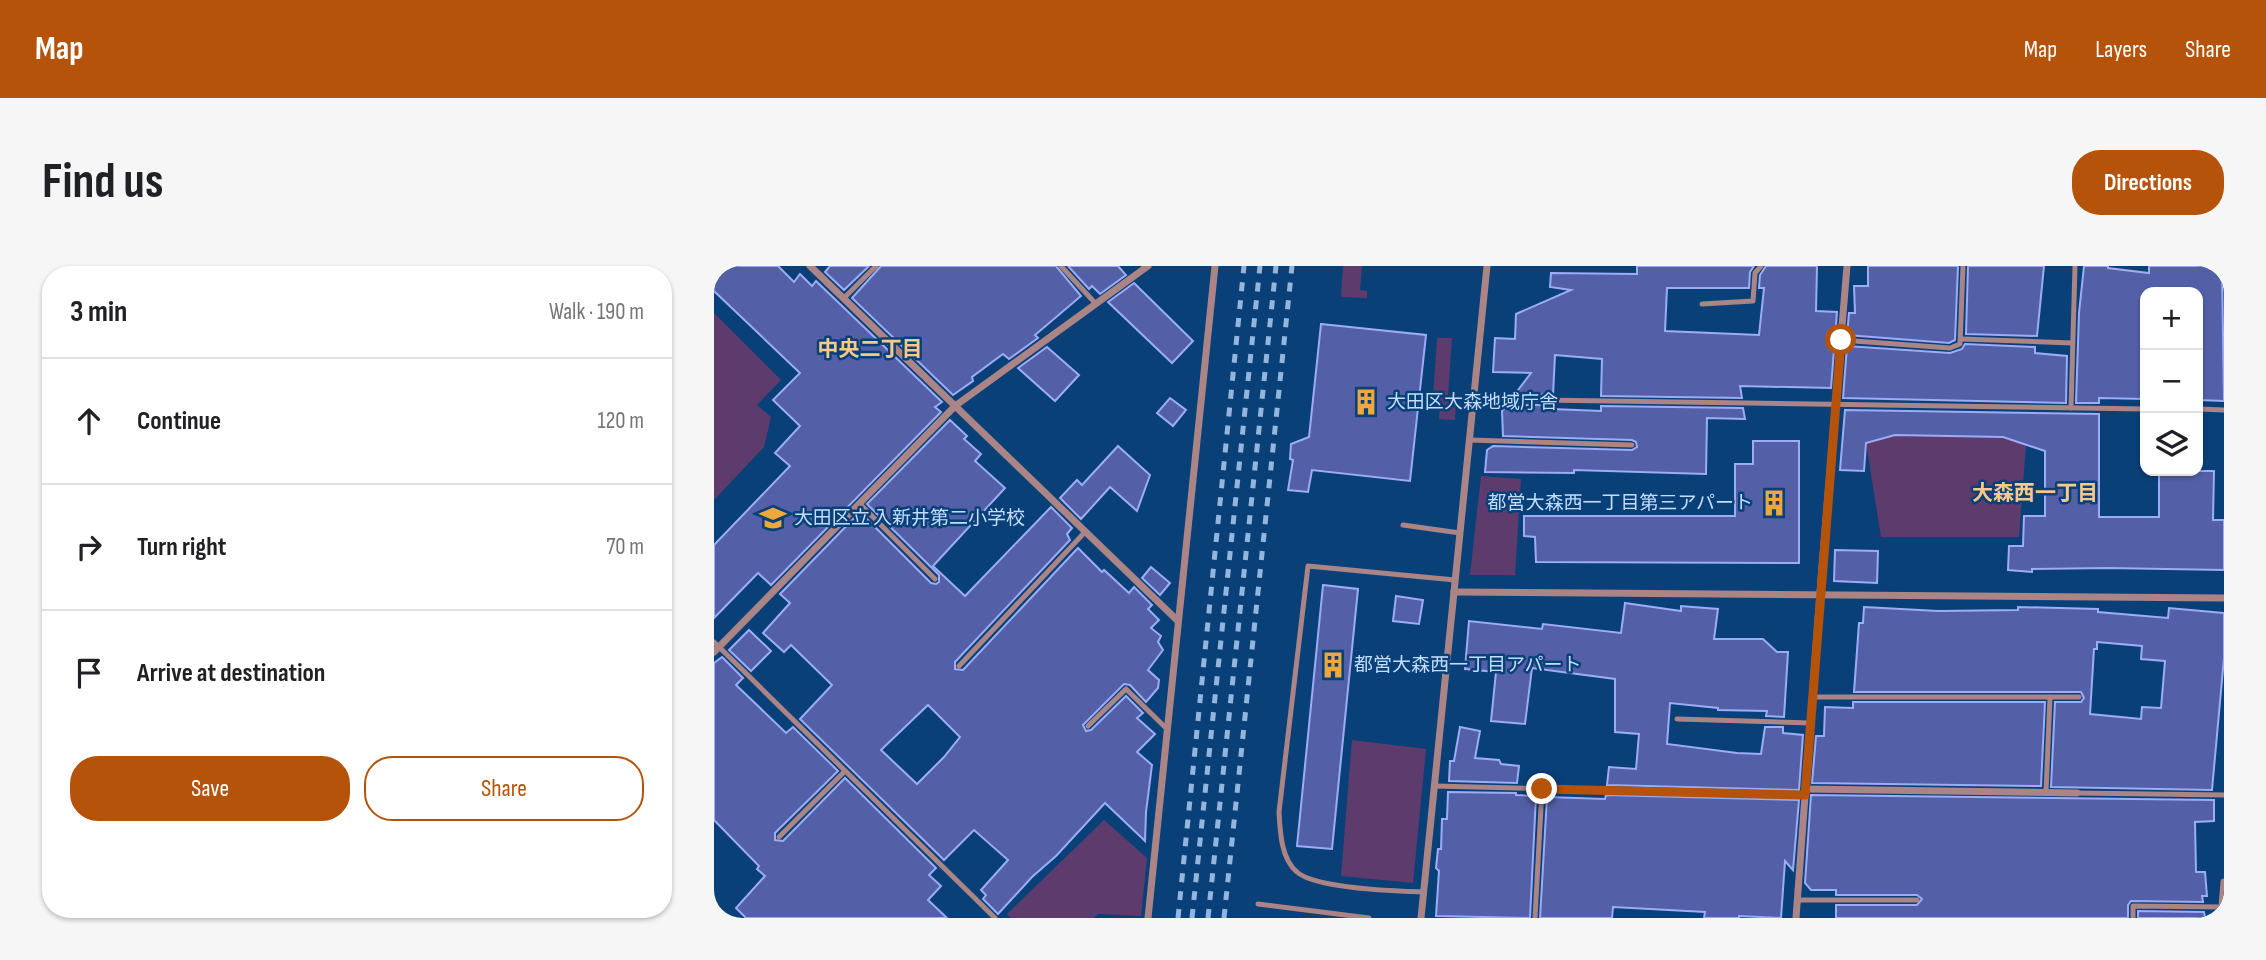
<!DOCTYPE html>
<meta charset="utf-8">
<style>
body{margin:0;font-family:"Sofia Sans Condensed","Noto Sans JP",sans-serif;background:#f6f6f6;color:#202124}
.controls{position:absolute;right:21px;top:21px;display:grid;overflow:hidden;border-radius:14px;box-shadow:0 2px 5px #0004}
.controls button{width:63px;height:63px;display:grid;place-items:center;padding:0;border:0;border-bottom:2px solid #e0e0e0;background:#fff;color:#202124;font:35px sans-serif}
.stop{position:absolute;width:21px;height:21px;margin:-16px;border:5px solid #b45309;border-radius:50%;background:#fff}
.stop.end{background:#b45309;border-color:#fff;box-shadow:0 2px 7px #0008}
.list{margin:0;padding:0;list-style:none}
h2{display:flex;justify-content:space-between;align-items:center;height:91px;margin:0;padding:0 28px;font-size:30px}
h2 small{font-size:23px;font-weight:400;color:#757577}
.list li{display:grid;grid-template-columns:46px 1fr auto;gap:21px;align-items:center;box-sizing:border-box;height:126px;padding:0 28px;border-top:2px solid #e0e0e0}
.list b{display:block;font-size:26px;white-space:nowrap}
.list em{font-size:23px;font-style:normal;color:#757577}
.actions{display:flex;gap:14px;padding:21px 28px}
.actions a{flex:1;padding:16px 0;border:2px solid #b45309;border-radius:28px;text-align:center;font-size:24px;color:#b45309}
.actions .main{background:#b45309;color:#fff}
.icon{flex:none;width:38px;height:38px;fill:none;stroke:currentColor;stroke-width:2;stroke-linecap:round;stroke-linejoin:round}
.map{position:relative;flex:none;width:1510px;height:652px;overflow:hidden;border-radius:28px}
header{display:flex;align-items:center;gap:42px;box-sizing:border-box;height:98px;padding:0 35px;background:#b45309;color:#fff}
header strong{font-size:33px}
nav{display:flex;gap:38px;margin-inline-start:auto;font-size:24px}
.intro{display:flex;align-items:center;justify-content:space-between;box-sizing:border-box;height:168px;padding:0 42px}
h1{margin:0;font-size:49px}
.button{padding:18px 32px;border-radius:28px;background:#b45309;color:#fff;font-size:24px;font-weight:700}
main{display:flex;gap:42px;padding:0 42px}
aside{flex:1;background:#fff;border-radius:28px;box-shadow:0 2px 5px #0004}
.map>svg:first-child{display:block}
.green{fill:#5d3b6d}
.building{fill:#5360a8;stroke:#9cacf7;stroke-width:2;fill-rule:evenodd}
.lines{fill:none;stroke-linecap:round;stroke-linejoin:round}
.service{stroke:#ab8486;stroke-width:5}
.minor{stroke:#ab8486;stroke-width:7}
.rail{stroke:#94b5dd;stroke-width:5;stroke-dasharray:9 9;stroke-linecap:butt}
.route{stroke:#b45309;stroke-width:9}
.labels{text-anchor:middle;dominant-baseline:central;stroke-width:5;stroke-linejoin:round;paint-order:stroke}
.poi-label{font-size:19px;fill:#c2ddff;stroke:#0a4078;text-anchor:start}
.neighbourhood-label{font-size:21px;font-weight:bold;fill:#fac987;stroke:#0a4078}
</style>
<header>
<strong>Map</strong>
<nav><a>Map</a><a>Layers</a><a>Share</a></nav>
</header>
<div class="intro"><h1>Find us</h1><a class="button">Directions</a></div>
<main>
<aside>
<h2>3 min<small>Walk · 190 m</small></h2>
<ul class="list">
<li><svg class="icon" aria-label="ahead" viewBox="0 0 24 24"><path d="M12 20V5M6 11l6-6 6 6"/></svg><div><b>Continue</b></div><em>120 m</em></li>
<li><svg class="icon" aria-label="right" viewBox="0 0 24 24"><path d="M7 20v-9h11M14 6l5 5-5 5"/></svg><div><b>Turn right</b></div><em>70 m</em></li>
<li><svg class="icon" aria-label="arrive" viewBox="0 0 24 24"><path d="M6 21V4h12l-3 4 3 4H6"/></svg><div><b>Arrive at destination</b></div></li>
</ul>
<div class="actions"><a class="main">Save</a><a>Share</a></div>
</aside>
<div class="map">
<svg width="1510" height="652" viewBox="0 0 1510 652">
<rect width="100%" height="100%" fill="#0a4078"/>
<!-- green -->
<g class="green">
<polygon points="629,0 648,0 646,24 653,25 653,32 627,31"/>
<polygon points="0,47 67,114 43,139 57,151 50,181 0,234"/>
<polygon points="723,72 738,72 734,130 742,130 741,154 725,153 726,131 719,130"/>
<polygon points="1181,169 1289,171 1312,179 1305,271 1167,271 1152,177"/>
<polygon points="767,210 807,213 801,309 756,309"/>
<polygon points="638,474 712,483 699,617 627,610"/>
<polygon points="390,554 433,592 427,650 384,648 380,652 297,652 293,648"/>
</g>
<!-- building -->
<g class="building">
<polygon points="0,0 64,0 80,16 86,8 98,20 102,15 228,136 221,141 227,146 57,319 44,307 0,352 0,279 76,200 61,187 86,160 59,134 86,107 0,25"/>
<polygon points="116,0 155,0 130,24 111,6"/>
<polygon points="167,0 342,0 367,30 321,69 324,72 295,93 289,88 258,111 259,115 239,129 138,32"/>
<polygon points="354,0 404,0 412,9 386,28 378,20 375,23"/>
<polygon points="923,0 1040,0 1036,6 1035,22 953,22 951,65 1045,69 1050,22 1045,22 1046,9 1052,0 1103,0 1102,45 1123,46 1117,122 1026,120 1028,132 887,130 888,93 841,89 839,129 801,128 817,107 779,106 781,72 801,73 802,48 857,24 836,21 837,7 923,8"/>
<polygon points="1154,0 1244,0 1241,74 1235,77 1133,69 1135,47 1141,47 1140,20 1154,20"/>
<polygon points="1254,0 1330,0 1323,70 1252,68"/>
<polygon points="1370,0 1394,0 1394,2 1435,7 1435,0 1508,0 1510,135 1484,134 1484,26 1431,26 1431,133 1385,132 1385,137 1362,137 1365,47"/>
<polygon points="420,17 479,75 458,97 394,36"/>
<polygon points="607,58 712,69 696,215 598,204 594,226 574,224 579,194 576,193 577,178 595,171"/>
<polygon points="1251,78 1321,81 1321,87 1353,90 1352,137 1129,132 1133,80 1236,87 1248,83"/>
<polygon points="333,81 365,109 341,135 304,102"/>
<polygon points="456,132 472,144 459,160 443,147"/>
<polygon points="793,139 838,139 838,143 887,145 887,140 1029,142 1031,153 993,152 992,208 860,204 860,207 771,206 773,184 779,180 918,184 923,181 922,176 918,174 789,170 788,145"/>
<polygon points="1131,144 1385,148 1385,251 1445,251 1445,205 1500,205 1499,254 1510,254 1510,304 1394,302 1318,303 1318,306 1294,304 1295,280 1309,280 1310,250 1331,250 1331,185 1289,171 1181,169 1152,177 1150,205 1126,204"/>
<path d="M236,154l17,16 -3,3 17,15 -6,7 30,27 -72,78 32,30 86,-89 21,21 -5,6 3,6 -115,122v7l8,1 115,-122 24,24 2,-2 25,23 5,-6 18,18 -4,4 11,11 -8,8 10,8 -3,6 5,8 -15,20 11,10 -1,8 -12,14 -16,-17 -6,-1 -41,41 3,6 5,-1 35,-34 17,17 -6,5 18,16 -18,18 15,13 -6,47 -1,29 -40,-38 -49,53 -24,21 -34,37 -15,-15 3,-4 -5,-5 27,-30 -34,-30 -30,30 -144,-141 32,-34 -41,-40 -7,7 -21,-19 27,-30 -10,-9 80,-82 71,71 5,1 3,-2v-7l-72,-71zM214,439l32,32 -16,20 -27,27 -36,-34z"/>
<polygon points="1039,175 1085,175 1085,297 822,296 821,271 810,270 810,250 1021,250 1021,198 1039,198"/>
<polygon points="404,180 436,209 423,245 396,221 367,253 346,232 363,214 368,219"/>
<polygon points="1121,284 1164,285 1163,317 1120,315"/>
<polygon points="437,301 456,317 446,329 428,312"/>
<polygon points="609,319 644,323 618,583 583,580"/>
<polygon points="682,330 709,334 705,358 679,355"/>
<polygon points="911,337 967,345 967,340 1004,343 1000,373 1049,373 1063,386 1074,386 1070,451 1052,450 1053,445 1004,444 1004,442 956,437 953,478 1023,487 1047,488 1051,461 1069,461 1069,467 1089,469 1085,524 893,519 895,501 922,503 925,468 901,466 901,413 818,402 811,458 777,455 782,406 751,403 755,355 828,363 829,358 907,367"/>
<path d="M1150,341l74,4 80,-1v-3l80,2v3l70,6 1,-10 55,5v45l-12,132 -161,-3 4,-85h26l3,-4 -3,-6h-227l5,-69h4zM1383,376l45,4 -1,13 24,2 -4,47 -19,-1 -1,12 -51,-5 4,-65h3z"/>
<polygon points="35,364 57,385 37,405 15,384"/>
<polygon points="8,391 29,412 22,419 43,439 72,467 79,461 124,505 61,567 61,574 69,575 131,512 222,602 215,609 227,620 214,634 233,652 32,652 22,642 51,610 43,603 45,600 0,554 0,397"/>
<polygon points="1139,436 1331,436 1327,520 1098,517 1102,470 1110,470 1111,441 1139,442"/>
<polygon points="746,461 766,465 761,492 785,494 787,498 805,500 803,517 735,515 736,495 740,495"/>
<polygon points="734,526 802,527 802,529 822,530 816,652 722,650 725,605 722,602 724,583 727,583 728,553 733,553"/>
<polygon points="892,529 1085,534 1079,604 1071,595 1067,652 1025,650 1025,652 990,652 991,646 899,641 898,652 826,652 833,531 891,533"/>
<polygon points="1097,529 1500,534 1500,555 1481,556 1482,606 1491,606 1493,630 1488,630 1489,636 1417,635 1414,639 1414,652 1122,652 1122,639 1203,639 1208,633 1203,629 1122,629 1122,624 1097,624 1091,617"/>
<polygon points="1424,645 1490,646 1491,652 1424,652"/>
</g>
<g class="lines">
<!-- service -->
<g class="service">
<polyline points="347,0 382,38"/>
<polyline points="130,32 162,0"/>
<polyline points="988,38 1039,35 1041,7 1047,0"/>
<polyline points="1248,73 1358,77"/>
<polyline points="1127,74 1236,82 1246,78 1249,0"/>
<polyline points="760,133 1431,143"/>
<polyline points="1357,142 1361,0"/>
<polyline points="1484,143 1510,144"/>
<polyline points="756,174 918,179"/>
<polyline points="146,238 221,313"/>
<polyline points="689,259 746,267"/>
<polyline points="0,376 281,652"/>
<polyline points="245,400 371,266"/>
<polyline points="1098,431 1365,431"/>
<polyline points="963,453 1096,457"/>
<polyline points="374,460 412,423 453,463"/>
<polyline points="721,520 1091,529"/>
<polyline points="1332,526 1336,431"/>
<polyline points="1363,527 1510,529"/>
<polyline points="65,571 131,505"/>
<path d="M710,626c-27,-1 -108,-3 -127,-20 -16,-13 -17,-41 -18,-60l29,-246 147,14"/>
<polyline points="1083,634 1203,634"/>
<polyline points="544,638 655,652"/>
<polyline points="821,652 828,523"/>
<polyline points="1419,652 1419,640 1508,641"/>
</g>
<!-- minor -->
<g class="minor">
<polyline points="96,0 464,355"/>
<polyline points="740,326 1510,332"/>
<polyline points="0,386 241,140 434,0"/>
<polyline points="1091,523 1363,527"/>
<polyline points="434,652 501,0"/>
<polyline points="707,652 773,0"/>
<polyline points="1082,652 1107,313 1133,0"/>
<polyline points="1507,652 1510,616"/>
</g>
<!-- rail -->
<g class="rail">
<polyline points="464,652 530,0"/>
<polyline points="478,652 546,0"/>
<polyline points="494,652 562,0"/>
<polyline points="510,652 578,0"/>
</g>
</g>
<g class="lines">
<!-- route -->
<polyline class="route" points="828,523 1091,529 1127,74"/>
</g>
<!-- icons -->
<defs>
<g id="building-bare" transform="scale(2.1)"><path d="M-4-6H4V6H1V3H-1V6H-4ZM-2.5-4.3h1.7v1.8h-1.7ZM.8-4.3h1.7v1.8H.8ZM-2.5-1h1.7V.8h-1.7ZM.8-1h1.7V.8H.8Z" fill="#eea83c" stroke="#0a4078" stroke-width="2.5" paint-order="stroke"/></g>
<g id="school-bare" transform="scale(2.1)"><path d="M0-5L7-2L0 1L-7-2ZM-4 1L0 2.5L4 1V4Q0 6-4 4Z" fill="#eea83c" stroke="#0a4078" stroke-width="2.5" paint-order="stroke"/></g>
</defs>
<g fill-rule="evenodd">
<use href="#building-bare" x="652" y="136"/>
<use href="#building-bare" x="1060" y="237"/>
<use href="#school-bare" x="59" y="252"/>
<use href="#building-bare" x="619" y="399"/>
</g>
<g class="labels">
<!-- poi labels -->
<g class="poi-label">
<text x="673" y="136">大田区大森地域庁舎</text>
<text x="1039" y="237" text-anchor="end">都営大森西一丁目第三アパート</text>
<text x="80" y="252">大田区立 入新井第二小学校</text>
<text x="640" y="399">都営大森西一丁目アパート</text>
</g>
<!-- neighbourhood labels -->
<g class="neighbourhood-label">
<text x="156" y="83">中央二丁目</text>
<text x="1321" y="227">大森西一丁目</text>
</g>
</g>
</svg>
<div class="controls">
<button>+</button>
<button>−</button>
<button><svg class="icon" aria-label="layers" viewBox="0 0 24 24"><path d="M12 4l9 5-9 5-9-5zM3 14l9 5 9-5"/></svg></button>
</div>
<div class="stop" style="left:1127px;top:74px"></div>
<div class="stop end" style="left:828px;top:523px"></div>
</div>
</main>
